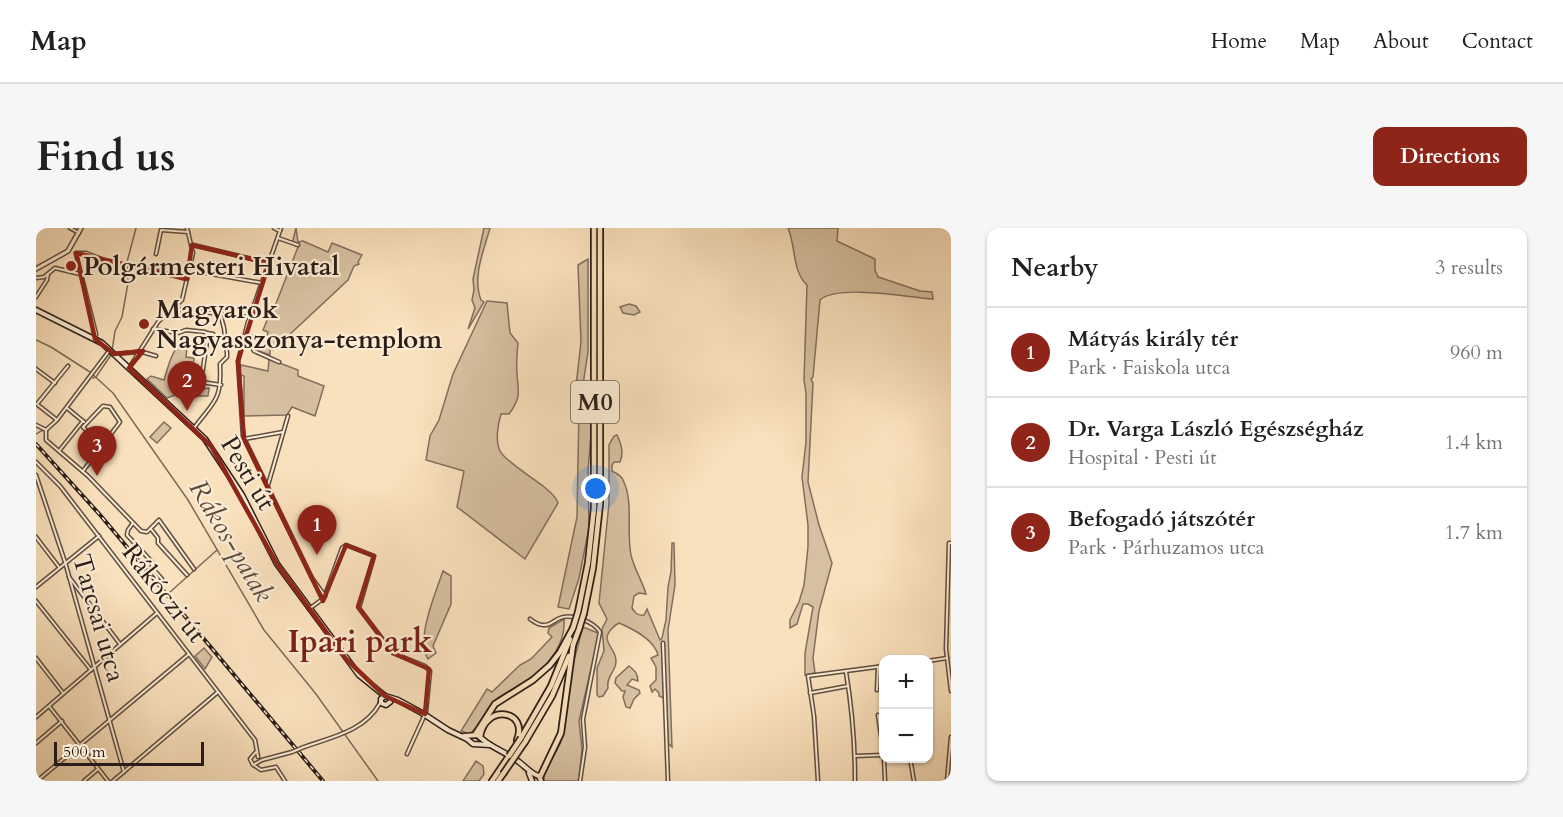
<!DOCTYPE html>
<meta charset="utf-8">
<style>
body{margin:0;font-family:Cardo,serif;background:#f6f6f6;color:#202124}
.controls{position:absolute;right:18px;bottom:18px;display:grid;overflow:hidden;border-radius:12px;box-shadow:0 2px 4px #0004}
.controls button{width:54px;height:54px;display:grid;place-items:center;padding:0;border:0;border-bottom:2px solid #e0e0e0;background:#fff;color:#202124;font:30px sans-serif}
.scale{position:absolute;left:18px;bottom:15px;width:150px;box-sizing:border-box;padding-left:6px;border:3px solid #2b1e19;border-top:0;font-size:16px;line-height:21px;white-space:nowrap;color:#2b1e19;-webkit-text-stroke:4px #fcecd4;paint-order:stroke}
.you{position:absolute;left:560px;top:261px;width:21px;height:21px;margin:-15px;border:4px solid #fff;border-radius:50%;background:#1a73e8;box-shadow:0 0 0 9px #1a73e833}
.badge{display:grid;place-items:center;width:39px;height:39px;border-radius:50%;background:#8f2418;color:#fff;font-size:20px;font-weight:700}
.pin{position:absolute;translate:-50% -50px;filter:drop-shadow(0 2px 3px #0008)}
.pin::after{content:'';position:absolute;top:32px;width:21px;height:18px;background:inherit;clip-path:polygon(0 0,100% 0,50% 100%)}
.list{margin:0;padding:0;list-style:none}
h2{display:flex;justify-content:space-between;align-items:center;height:78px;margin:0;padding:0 24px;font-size:26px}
h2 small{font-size:20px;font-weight:400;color:#757577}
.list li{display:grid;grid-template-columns:39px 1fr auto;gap:18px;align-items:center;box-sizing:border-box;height:90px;padding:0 24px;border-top:2px solid #e0e0e0}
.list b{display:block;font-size:22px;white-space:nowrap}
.list p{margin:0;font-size:20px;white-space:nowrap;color:#757577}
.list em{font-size:20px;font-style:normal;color:#757577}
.map{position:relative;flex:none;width:915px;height:553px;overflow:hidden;border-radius:12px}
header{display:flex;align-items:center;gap:36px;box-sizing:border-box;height:84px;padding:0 30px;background:#fff;border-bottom:2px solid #e0e0e0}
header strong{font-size:28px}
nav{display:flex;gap:33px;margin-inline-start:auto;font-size:21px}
.intro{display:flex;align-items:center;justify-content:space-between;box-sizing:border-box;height:144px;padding:0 36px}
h1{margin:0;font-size:42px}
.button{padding:15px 27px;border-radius:12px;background:#8f2418;color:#fff;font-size:21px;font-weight:700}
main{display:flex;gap:36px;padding:0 36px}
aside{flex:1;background:#fff;border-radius:12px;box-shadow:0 2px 4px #0004}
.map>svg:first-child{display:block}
.green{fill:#d7c0a1;stroke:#816f5d;stroke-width:1.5}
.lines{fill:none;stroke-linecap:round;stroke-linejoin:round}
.stream{stroke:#7d6b5a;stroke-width:1.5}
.minor-casing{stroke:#5f4f42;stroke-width:5}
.tertiary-casing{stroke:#5f4f42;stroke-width:6}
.secondary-casing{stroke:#2b1e19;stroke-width:7}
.trunk-casing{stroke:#2b1e19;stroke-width:8}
.minor{stroke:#fcecd4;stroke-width:2}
.tertiary{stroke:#fcecd4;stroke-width:3}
.secondary{stroke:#fcecd4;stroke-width:4}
.trunk{stroke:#fae1bd;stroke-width:4.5}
.rail-casing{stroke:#2b1e19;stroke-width:4}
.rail{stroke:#fcecd4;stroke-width:1.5;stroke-dasharray:4.5;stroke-linecap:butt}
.minor-bridge-casing{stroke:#5f4f42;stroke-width:5;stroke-linecap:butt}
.trunk-bridge-casing{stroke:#2b1e19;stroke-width:8;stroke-linecap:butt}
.minor-bridge{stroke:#fcecd4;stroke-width:2}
.trunk-bridge{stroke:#fae1bd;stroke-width:4.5}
.marked{fill:none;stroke:#8f2418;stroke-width:4.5;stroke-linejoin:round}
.poi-dot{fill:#8f2418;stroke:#fcecd4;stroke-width:2}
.labels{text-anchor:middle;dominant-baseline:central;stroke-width:4.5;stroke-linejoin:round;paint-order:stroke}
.shield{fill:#fcecd4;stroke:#6a5c51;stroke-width:1.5}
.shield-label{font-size:24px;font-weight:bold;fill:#2b1e19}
.poi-label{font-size:26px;font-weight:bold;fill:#2b1e19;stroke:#fcecd4;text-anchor:start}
.street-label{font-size:26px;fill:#2b1e19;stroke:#fcecd4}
.water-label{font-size:27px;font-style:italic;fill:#5b4b3f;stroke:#fcecd4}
.district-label{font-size:32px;font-weight:bold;fill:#7a1f14;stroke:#fcecd4}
</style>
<header>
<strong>Map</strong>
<nav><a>Home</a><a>Map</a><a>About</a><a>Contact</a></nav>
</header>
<div class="intro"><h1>Find us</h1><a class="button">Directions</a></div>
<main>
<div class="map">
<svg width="915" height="553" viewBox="0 0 915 553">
<rect width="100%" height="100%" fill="#fae1bd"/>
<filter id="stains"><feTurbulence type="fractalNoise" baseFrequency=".00333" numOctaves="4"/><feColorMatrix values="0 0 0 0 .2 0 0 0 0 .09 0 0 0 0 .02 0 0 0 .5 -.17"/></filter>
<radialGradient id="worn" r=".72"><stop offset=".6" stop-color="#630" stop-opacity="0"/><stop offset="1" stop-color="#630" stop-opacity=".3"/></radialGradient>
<!-- green -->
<g class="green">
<polygon points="260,0 262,14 267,13 292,24 296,15 326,27 322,34 323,36 318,38 312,52 237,122 234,120 234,127 217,121 210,107 231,108 232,104 227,102 232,90 234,91 262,19 256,16"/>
<path d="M448,0h6c-6,22 -18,49 -9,72l3,2 -16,27 7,-21 -3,-8 2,-10 -1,-11z"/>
<path d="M752,0h50l-1,13 38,18v11l3,7 42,14 12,1 1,7c-25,-2 -96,-15 -113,1l-7,77 -2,2 2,4 -5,99 11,43 13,38 -13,48 -6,47 2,15 -10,2v-22l8,-46 -5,-3h-5l-6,20 -7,4v-8l9,-18 5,-17 4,-38v-22l-6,-48 4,-35v-49l-2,-13 3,-95c-15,-14 -11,-38 -19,-57z"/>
<polygon points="552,31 552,124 546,163 554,179 556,195 552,242 553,300 543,350 533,381 522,379 541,289 543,180 539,167 545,114 542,37"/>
<path d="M451,73l20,2 3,30 8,10c-1,10 -2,20 -1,30 1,18 5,24 -8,41h-8c-3,10 -6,27 -1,37 4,9 34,28 43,35 6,5 13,10 15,17l-33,56 -68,-52 7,-36 -38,-11 4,-24 9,-16 14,-46z"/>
<polygon points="593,76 600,78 604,84 598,87 587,85 584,79"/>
<path d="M149,110h3l-2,19 8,1 -1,9 8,1 -2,12 -7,4 -1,4 7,2 11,-2 -1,8h-23l-4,-3 -14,5 -20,-19 4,-3 13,4c5,-16 8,-31 21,-42z"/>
<polygon points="233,131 262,142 262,148 288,158 279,188 256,179 251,187 208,188 208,148 204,147 205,137 232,143"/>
<polygon points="128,194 135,200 121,215 114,209"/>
<path d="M581,207c4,8 7,18 3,27h-6l-2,3v6c5,3 9,4 11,9 11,22 3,51 8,75 3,14 11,25 15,39l-7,-1 -5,3 -2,12c3,5 6,8 12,7l3,-6 13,31 2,-2 4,-18 2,-33 3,-15 1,-29h2l1,42 -7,45 4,117 -4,-4 -4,-45 -5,-2v-3l-4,-4 -3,3 -2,-6 6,-6v-13l-5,-9 7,-3c-4,-16 -25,-26 -39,-32 -4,2 -12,9 -12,15 1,9 9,13 9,23 0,11 -10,15 -8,27l-5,8 -4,1 -2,-2v-27l7,-17 -2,-22 5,-10 -8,-16 10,-100v-58l5,-9z"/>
<path d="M407,343l8,5v28l-18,42 3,7 -8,6c-13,-19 8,-67 15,-88z"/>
<path d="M528,391c2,24 -15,46 -33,60 -11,8 -26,12 -36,21 -11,10 -14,27 -26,34l-8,-3 26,-42 5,3 28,-27 11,-6 21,-22 -4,-4 1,-5z"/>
<polygon points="547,399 562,405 562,410 543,493 546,521 543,553 508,553 508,546 525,514 537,436"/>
<polygon points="168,420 176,429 169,441 159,428"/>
<path d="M593,438c5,4 9,7 9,15l-6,-2 -5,6 12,5 1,3 -6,6 -4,9 -4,-1 -3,-10 2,-6h-3l-7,-8 1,-5z"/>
<polygon points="440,533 447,538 448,546 443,553 427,553"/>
</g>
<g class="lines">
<!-- stream -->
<g class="stream">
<polyline points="0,112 15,119 54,144 77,165 152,272 228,402 280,466 342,553"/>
<polyline points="76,123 79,103 86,89 92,55 91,34 100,0"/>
<polyline points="57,150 60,149 75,127"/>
<polyline points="18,193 30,179"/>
<polyline points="0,206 12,199"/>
<polyline points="133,365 181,322"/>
</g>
<!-- minor casing -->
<g class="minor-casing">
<g id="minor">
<polyline points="34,0 43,5"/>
<polyline points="238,0 244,3"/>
<polyline points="245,0 212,94 202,133 207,208 276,350 289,368"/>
<polyline points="242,10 262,17"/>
<polyline points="157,17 233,35"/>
<polyline points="40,25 50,25 86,39 99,37 151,51"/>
<polyline points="40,26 60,106 59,111"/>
<polyline points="120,26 125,2 152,4"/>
<polyline points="153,42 226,55"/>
<polyline points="0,50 8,49 19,40 44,46"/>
<polyline points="0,69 11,52 12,46"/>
<polyline points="138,81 213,89"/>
<polyline points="117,101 142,105 150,102 169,104 172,107 165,154 185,157"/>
<polyline points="171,105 177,106"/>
<polyline points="209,108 218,123 243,134"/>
<polyline points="103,123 120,128"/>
<polyline points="78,126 102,124"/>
<polyline points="93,140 122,94 146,72 157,25 151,0"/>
<polyline points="0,141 19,155"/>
<polyline points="1,176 32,138"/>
<polyline points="2,177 21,192"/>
<polyline points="31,180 48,194"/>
<polyline points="0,197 10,202"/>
<polyline points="47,199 67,178 74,179 84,194 47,243"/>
<polyline points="47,199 66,218"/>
<path d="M158,200c20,-27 28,-27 26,-64l7,-7v-4l-3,-25 -4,-15"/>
<polyline points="10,202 10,212 52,248 105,303 111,304 123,292 158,341"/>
<polyline points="10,202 21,192 73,123"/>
<polyline points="208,211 247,204"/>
<polyline points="23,223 47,193"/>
<polyline points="0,234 24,258 219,512 222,529"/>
<polyline points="0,247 29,334 88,544"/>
<polyline points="232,257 252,188"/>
<polyline points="97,295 92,302 91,307 116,334 116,340 126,351"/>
<polyline points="115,301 122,310 122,315 151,347"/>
<polyline points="0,309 23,339"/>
<polyline points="915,315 913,315 910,421 915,463"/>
<polyline points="33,349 84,416"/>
<polyline points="0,359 63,308"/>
<polyline points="0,373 55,442"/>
<polyline points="273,381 288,370 306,320 310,317 338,328 323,380 357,425 389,438 394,443 390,484 371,526"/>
<path d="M494,391c4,3 8,6 13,6 7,1 11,-5 17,-7 12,-5 34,4 40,14l-17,87 2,28 -5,34"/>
<polyline points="627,415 632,553"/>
<polyline points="0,430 27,465"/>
<polyline points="892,433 911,430"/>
<path d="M810,444c6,36 9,73 9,109"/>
<polyline points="841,462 842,439"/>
<polyline points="774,465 812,458"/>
<polyline points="13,478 72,553"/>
<polyline points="842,487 848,527"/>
<polyline points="0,489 121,385"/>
<polyline points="0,515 26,493"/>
<path d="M268,519c28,-10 61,-16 76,-44"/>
<polyline points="220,524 214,531 217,537 226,532 256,524"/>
<polyline points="819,528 846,527"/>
<polyline points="848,530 849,553"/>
<polyline points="874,530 878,553"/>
<polyline points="219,538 225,542 240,539 249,553"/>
<polyline points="1,553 153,426"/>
<polyline points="48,553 62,541"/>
<polyline points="77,553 182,464"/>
<polyline points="782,553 778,488 772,448 848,438"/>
<polyline points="911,553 915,509"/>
</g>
</g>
<!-- tertiary casing -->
<g class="tertiary-casing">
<polyline id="tertiary" points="0,41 32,23 45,0"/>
</g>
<!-- secondary casing -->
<g class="secondary-casing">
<g id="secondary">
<polyline points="0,82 66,115 169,211 206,267 241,336 323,447 349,468 362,472 386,485 412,502 431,511 437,516 454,517"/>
<polyline points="349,468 345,471 345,475 350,477 354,474"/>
<path d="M428,508l14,-1c10,12 29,17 41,27 7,5 13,13 20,14l2,5"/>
<polyline points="493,545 496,553"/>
</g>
</g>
<!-- trunk casing -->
<g class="trunk-casing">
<g id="trunk">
<polyline points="542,384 552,335 558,280 558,0"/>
<polyline points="548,385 557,340 564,276 564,0"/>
<polyline points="537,417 543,401"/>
<polyline points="439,507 459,476 497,452 514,437 524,424 537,400"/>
<path d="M444,509c5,-34 49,-27 37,3"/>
<polyline points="485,510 515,458 534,411"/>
<polyline points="489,514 516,468 533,428"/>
<polyline points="504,549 525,505 537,417"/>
<polyline points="456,553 473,528"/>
<polyline points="462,553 467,546"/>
</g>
</g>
<!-- minor -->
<use href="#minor" class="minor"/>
<!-- tertiary -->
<use href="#tertiary" class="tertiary"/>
<!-- secondary -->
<use href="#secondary" class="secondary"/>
<!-- trunk -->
<use href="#trunk" class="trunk"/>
<!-- rail casing -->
<g class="rail-casing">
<polyline id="rail" points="0,216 65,288 287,553"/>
</g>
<!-- rail -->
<use href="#rail" class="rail"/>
<!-- minor-bridge casing -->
<g class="minor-bridge-casing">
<polyline id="minor-bridge" points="256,524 268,519"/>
</g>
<!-- trunk-bridge casing -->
<g class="trunk-bridge-casing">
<g id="trunk-bridge">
<polyline points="537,400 542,384"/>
<polyline points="543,401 548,385"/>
<polyline points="473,528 485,510"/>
<polyline points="467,546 489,514"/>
</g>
</g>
<!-- minor-bridge -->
<use href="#minor-bridge" class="minor-bridge"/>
<!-- trunk-bridge -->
<use href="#trunk-bridge" class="trunk-bridge"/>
</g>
<!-- marked area -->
<path class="marked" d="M156,17l77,18 -31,98 6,78 79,162 23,-56 28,11 -16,51 35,46 36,16 -4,45 -40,-18 -39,-37 -69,-95 -66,-118 -82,-78 14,-17 -29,3 -19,-15 -19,-86 111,26z"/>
<!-- markers -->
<g class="poi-dot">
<circle cx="35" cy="38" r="6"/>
<circle cx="108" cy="96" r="6"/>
</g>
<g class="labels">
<!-- shield labels -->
<rect class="shield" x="535" y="153" width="48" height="42" rx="4.5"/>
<g class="shield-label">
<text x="559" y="174">M0</text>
</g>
<!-- poi labels -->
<g class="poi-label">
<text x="47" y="38">Polgármesteri Hivatal</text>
<text x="120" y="81">Magyarok<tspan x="120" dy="30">Nagyasszonya-templom</tspan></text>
</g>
<!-- street labels -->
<g class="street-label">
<text transform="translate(212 245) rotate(59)">Pesti út</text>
<text transform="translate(128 365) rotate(52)">Rákóczi út</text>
<text transform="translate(63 390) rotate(74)">Tarcsai utca</text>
</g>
<!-- water labels -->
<g class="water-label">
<text transform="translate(195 313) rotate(59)">Rákos-patak</text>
</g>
<!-- district labels -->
<g class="district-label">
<text x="324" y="414">Ipari park</text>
</g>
</g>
<rect width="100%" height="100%" filter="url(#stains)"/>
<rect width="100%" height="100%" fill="url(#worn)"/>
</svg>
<div class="controls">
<button>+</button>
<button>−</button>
</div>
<div class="scale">500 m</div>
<div class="you"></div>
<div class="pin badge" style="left:281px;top:327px">1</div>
<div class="pin badge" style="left:151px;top:183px">2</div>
<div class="pin badge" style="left:61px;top:248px">3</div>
</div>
<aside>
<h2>Nearby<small>3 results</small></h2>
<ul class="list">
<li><span class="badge">1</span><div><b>Mátyás király tér</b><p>Park · Faiskola utca</p></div><em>960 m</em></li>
<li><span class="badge">2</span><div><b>Dr. Varga László Egészségház</b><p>Hospital · Pesti út</p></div><em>1.4 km</em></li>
<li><span class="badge">3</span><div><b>Befogadó játszótér</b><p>Park · Párhuzamos utca</p></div><em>1.7 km</em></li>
</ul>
</aside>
</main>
